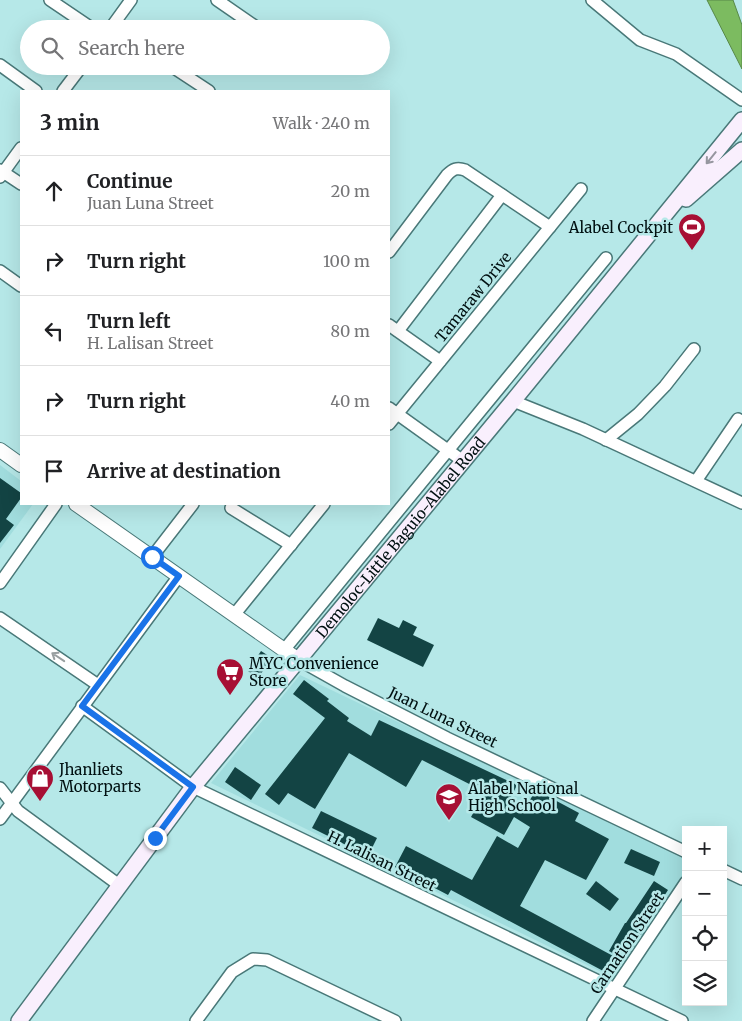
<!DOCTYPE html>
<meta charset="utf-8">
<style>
body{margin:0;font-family:Merriweather,serif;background:#f6f6f6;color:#202124}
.controls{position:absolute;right:15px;bottom:15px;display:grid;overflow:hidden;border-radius:0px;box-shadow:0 5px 20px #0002}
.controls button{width:45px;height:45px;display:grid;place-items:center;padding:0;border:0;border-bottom:1px solid #e0e0e0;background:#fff;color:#202124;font:25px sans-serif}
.stop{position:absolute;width:15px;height:15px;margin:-11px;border:4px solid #1a73e8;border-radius:50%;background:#fff}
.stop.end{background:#1a73e8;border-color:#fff;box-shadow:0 1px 5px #0008}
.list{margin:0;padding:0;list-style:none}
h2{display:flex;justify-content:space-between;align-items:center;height:65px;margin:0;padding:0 20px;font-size:21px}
h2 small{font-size:16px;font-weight:400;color:#757577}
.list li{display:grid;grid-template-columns:32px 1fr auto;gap:15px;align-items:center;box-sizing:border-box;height:70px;padding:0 20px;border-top:1px solid #e0e0e0}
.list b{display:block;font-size:19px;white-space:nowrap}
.list p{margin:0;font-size:16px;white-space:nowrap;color:#757577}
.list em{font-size:16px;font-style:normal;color:#757577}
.icon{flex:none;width:28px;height:28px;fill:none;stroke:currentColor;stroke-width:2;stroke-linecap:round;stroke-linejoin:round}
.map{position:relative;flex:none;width:742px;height:1021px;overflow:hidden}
.search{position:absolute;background:#fff;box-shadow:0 5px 20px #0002;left:20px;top:20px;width:370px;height:55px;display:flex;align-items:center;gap:12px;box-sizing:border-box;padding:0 18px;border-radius:28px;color:#757577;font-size:19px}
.panel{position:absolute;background:#fff;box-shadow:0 5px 20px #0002;left:20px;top:90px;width:370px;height:415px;border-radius:0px}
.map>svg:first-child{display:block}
.built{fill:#a1ddde}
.water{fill:#7cbb60;stroke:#578848}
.building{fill:#134444}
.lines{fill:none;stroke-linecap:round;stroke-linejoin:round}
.minor-casing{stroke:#497878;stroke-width:14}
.tertiary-casing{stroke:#497878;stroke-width:16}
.secondary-casing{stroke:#497878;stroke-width:18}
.minor{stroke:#fff;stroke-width:11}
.tertiary{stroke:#fff;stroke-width:14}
.secondary{stroke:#f9effd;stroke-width:15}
.oneway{stroke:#96969f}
.oneway2{stroke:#999fa0}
.route{stroke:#1a73e8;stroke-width:6}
.labels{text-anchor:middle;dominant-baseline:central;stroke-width:5;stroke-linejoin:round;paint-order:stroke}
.poi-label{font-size:15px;fill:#011011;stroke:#b6e8e8;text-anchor:start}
.street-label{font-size:15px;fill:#011011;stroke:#b6e8e8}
</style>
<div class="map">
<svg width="742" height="1021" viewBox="0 0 742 1021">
<rect width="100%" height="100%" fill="#b6e8e8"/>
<!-- built -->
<g class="built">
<polygon points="0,465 21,481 21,504 33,504 0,549"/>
<polygon points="300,675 686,860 686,871 616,979 211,783"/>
</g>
<!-- water -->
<polygon class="water" points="707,0 733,0 742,25 742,69"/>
<!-- building -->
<g class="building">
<polygon points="0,478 21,493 21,498 6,519 14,525 0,543"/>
<polygon points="378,618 399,628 403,620 417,627 413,635 434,645 423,667 367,640"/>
<polygon points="261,651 272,658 258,678 248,671"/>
<polygon points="304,680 329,699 327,701 349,718 347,721 371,736 379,720 517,785 510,799 525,808 536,790 579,813 575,821 609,839 586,880 545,860 520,906 615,957 607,973 451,890 448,895 395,867 406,846 472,880 497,836 518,848 530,827 514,817 504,835 471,817 485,792 422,760 406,787 349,753 315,809 288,793 279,805 265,794 325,718 293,694"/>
<polygon points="235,767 261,785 251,800 225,782"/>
<polygon points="321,811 377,838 368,856 312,828"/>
<polygon points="631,849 660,862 654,876 624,863"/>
<polygon points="596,881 619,899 610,911 586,894"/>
<polygon points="654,881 668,890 641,932 642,933 625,960 609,951 625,923 626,923"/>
</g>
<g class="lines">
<!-- minor casing -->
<g class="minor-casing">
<g id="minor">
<polyline points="50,0 93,29"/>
<polyline points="217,0 259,29"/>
<polyline points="592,0 640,40 676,54 742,100"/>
<polyline points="110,29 131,0"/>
<polyline points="0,65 36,91"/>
<polyline points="171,66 209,91"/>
<polyline points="63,91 82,66"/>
<polyline points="0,170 21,184"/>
<polyline points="0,177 21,148"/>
<path d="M389,252l58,-77c6,-6 10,-8 18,-5l85,57"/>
<polyline points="0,271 21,286"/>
<polyline points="389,325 440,361"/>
<polyline points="398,331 502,195"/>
<polyline points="513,401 583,429 742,503"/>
<polyline points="389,408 463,461"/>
<polyline points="389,424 581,189"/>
<polyline points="606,440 638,414 665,386 694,349"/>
<polyline points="696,481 738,419"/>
<polyline points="231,508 291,545"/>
<polyline points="152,557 193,504"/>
<polyline points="0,583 56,504"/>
<polyline points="234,615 324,504"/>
<polyline points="0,618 98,685"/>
<polyline points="284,650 606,258"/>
<polyline points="297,659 345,686 447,738 686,852"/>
<polyline points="82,706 193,787 682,1021"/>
<polyline points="0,788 18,811 119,885"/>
<polyline points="0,819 179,576"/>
<polyline points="723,870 742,879"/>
<polyline points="196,1021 232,972 253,959 267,960 395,1021"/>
<polyline points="593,1021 686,882"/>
</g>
</g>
<!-- tertiary casing -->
<g class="tertiary-casing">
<g id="tertiary">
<polyline points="0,450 21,465"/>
<polyline points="76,504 297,659"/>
</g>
</g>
<!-- secondary casing -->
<g class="secondary-casing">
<g id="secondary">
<polyline points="686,199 742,150"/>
<path id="s1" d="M19,1021l174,-234 320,-386 229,-281"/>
</g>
</g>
<!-- minor -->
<use href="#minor" class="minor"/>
<!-- tertiary -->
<use href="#tertiary" class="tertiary"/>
<!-- secondary -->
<use href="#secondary" class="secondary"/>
</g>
<!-- one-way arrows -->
<defs><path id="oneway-shaft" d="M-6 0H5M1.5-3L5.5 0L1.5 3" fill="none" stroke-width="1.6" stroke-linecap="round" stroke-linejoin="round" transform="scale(1.25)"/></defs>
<use class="oneway" href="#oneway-shaft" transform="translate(711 158) rotate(129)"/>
<use class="oneway2" href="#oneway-shaft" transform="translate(58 657) rotate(-146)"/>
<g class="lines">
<!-- route -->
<polyline class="route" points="152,557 179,576 82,706 193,787 155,838"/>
</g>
<!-- icons -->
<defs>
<g id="stadium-pin" transform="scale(1.4375)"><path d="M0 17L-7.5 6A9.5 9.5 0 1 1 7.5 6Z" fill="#a70f34" stroke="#b6e8e8"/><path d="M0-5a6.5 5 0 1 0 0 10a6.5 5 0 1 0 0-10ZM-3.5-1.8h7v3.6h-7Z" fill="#fff"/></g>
<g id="supermarket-pin" transform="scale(1.4375)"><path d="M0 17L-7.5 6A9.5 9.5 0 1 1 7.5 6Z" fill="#a70f34" stroke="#b6e8e8"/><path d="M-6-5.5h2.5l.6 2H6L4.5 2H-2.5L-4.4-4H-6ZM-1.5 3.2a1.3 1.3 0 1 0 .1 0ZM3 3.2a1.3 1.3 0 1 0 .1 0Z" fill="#fff"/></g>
<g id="shop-pin" transform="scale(1.4375)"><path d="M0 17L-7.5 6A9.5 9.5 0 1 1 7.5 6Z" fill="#a70f34" stroke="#b6e8e8"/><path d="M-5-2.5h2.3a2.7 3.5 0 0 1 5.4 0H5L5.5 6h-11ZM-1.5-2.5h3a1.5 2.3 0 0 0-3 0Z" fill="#fff"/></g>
<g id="school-pin" transform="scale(1.4375)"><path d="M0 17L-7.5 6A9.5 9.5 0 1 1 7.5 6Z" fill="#a70f34" stroke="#b6e8e8"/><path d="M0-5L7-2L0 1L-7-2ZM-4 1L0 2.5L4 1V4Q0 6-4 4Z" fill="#fff"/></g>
</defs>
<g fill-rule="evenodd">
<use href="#stadium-pin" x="692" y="227"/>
<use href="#supermarket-pin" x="230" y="672"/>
<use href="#shop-pin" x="40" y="778"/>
<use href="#school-pin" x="449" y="797"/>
</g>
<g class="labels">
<!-- poi labels -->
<g class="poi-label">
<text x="673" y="227" text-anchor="end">Alabel Cockpit</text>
<text x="249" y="663">MYC Convenience<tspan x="249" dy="17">Store</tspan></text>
<text x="59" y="769">Jhanliets<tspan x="59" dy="17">Motorparts</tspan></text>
<text x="468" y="788">Alabel National<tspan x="468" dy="17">High School</tspan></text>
</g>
<!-- street labels -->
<g class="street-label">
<text transform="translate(473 297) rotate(-51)">Tamaraw Drive</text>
<text stroke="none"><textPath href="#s1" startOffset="616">Demoloc-Little Baguio-Alabel Road</textPath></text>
<text transform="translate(443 717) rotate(26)">Juan Luna Street</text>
<text transform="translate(382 861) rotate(26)">H. Lalisan Street</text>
<text transform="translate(627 943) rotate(-56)">Carnation Street</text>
</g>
</g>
</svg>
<div class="controls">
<button>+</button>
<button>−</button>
<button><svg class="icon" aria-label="locate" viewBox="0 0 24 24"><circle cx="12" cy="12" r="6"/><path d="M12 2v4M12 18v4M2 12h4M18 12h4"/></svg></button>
<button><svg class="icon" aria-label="layers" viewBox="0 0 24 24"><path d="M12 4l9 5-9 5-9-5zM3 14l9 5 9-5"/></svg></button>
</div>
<div class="stop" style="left:152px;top:557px"></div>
<div class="stop end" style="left:155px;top:838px"></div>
<div class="search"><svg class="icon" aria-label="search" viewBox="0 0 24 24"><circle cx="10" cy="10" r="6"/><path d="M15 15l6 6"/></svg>Search here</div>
<section class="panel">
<h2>3 min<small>Walk · 240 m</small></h2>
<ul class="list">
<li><svg class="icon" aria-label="ahead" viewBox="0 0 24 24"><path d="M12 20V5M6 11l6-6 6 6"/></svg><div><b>Continue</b><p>Juan Luna Street</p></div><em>20 m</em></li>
<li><svg class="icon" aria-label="right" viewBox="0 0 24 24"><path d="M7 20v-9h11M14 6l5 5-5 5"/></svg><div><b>Turn right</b></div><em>100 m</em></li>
<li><svg class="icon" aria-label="left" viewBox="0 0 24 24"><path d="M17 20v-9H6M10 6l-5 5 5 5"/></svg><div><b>Turn left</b><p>H. Lalisan Street</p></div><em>80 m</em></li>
<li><svg class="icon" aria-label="right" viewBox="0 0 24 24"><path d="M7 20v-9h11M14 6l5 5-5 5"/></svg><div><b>Turn right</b></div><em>40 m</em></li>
<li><svg class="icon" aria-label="arrive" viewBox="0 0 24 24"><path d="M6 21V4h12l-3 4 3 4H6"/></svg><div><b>Arrive at destination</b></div></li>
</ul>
</section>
</div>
